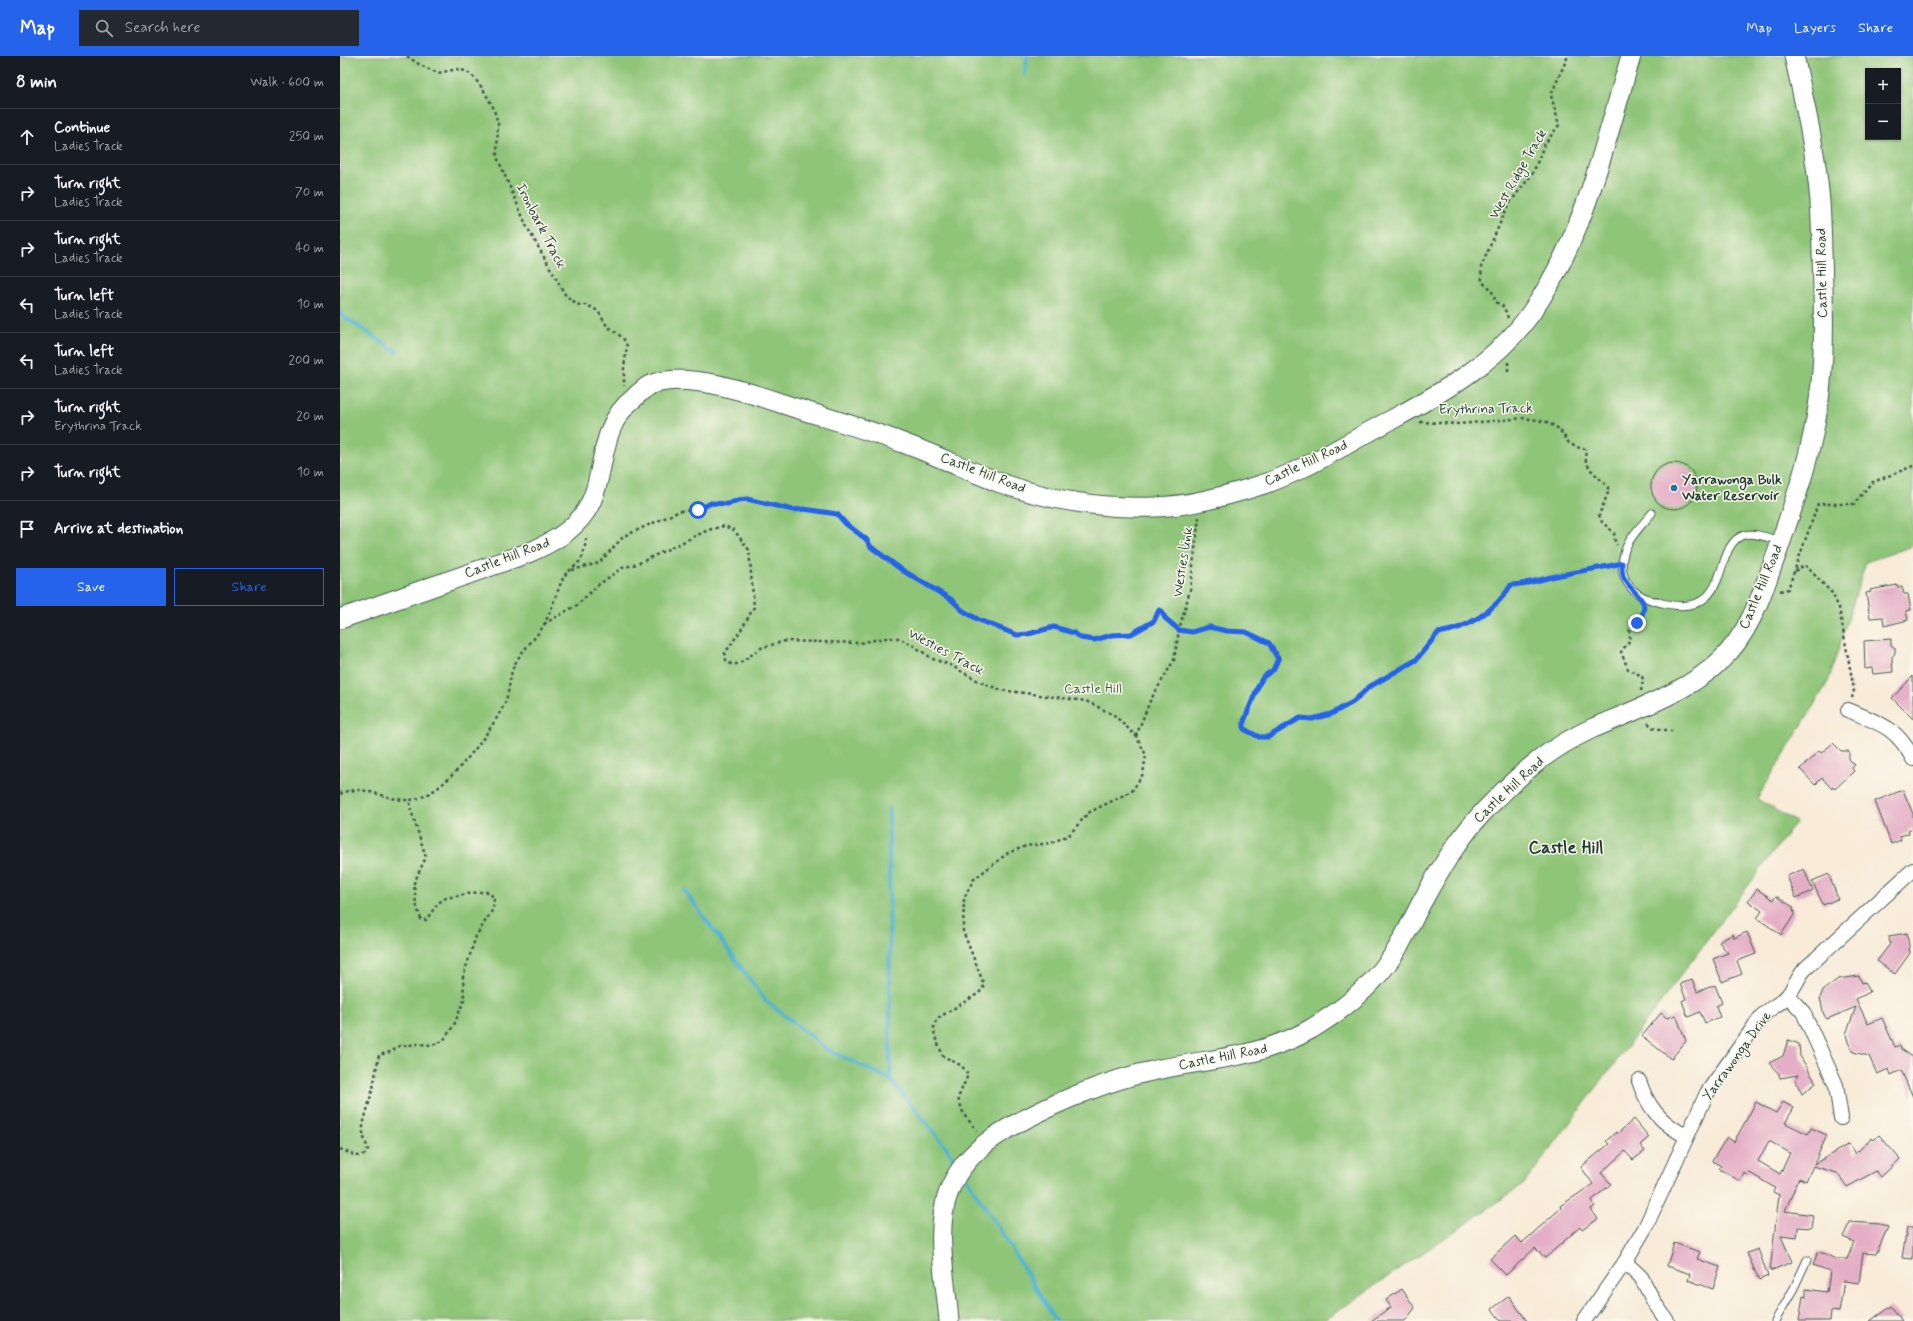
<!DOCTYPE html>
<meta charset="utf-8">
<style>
body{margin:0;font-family:Mynerve,sans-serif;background:#242831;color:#f1f3f6}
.controls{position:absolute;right:12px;top:12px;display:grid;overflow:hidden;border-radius:0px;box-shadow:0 1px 3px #0004}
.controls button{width:36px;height:36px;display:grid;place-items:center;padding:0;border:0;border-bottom:1px solid #363941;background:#171b24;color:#f1f3f6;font:20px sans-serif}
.stop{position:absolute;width:12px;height:12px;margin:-9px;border:3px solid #2563eb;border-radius:50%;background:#fff}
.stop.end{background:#2563eb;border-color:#fff;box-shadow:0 1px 4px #0008}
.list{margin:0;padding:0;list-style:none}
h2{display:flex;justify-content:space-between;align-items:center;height:52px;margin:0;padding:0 16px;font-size:17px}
h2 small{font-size:13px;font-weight:400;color:#9ea1a6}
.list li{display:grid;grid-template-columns:26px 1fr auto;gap:12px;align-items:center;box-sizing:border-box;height:56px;padding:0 16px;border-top:1px solid #363941}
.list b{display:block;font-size:15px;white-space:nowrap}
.list p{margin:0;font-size:13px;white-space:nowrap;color:#9ea1a6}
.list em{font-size:13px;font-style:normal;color:#9ea1a6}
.actions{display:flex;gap:8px;padding:12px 16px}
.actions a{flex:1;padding:9px 0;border:1px solid #2563eb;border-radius:0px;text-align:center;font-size:14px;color:#2563eb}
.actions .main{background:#2563eb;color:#fff}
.icon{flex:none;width:22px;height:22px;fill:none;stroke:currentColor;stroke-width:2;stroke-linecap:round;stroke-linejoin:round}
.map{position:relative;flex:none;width:1573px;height:1265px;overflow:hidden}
header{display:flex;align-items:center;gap:24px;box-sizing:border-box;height:56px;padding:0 20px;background:#2563eb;color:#fff}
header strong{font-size:19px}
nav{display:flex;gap:22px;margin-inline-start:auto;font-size:14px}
.search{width:280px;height:36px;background:#242831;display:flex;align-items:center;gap:10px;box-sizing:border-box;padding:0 14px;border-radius:0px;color:#9ea1a6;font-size:15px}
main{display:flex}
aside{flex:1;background:#171b24}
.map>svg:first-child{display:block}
.green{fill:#8fc578;stroke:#578156;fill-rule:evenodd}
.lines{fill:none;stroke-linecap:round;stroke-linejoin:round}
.stream{stroke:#51b3d0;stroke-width:4}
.building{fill:#e4afc6;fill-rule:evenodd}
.service-casing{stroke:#40574d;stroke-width:9}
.minor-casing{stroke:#40574d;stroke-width:16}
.secondary-casing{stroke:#40574d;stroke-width:21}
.path{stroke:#40574d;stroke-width:2.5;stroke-dasharray:3 3;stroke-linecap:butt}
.service{stroke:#fff;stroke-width:7}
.minor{stroke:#fff;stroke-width:14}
.secondary{stroke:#fff;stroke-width:19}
.route{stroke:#2563eb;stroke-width:5}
.poi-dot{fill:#1f6fb2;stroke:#fbf7ec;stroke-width:1.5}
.labels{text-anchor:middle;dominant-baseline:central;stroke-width:3;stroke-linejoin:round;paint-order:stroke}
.street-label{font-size:14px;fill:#1f3d34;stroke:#fbf7ec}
.poi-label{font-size:14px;font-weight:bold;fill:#1f3d34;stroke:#fbf7ec;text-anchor:start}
.park-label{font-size:14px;fill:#3b5f45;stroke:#fbf7ec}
.district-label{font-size:18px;font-weight:bold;fill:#1f3d34;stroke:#fbf7ec}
</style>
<header>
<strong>Map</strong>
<div class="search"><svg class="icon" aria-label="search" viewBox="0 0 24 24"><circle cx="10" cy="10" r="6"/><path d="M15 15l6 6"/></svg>Search here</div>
<nav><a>Map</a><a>Layers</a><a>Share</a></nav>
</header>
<main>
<aside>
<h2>8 min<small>Walk · 600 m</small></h2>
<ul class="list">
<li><svg class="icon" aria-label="ahead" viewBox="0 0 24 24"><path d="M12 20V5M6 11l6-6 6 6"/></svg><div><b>Continue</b><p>Ladies Track</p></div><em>250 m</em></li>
<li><svg class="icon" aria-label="right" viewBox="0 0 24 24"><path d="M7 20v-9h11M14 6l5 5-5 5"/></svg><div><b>Turn right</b><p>Ladies Track</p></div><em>70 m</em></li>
<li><svg class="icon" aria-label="right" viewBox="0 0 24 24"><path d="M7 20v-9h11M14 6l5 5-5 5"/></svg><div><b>Turn right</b><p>Ladies Track</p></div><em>40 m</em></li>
<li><svg class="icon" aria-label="left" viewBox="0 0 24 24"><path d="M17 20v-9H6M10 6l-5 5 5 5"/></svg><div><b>Turn left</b><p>Ladies Track</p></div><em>10 m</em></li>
<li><svg class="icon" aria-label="left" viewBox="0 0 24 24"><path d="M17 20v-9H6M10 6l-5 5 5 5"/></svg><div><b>Turn left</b><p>Ladies Track</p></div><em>200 m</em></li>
<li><svg class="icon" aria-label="right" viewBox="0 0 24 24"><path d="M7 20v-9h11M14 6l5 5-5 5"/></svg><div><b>Turn right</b><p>Erythrina Track</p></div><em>20 m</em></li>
<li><svg class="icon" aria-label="right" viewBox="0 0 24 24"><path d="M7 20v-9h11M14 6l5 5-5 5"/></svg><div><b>Turn right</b></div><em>10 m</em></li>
<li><svg class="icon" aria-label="arrive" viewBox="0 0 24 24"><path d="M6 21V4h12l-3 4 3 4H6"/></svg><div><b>Arrive at destination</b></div></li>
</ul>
<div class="actions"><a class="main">Save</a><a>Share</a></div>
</aside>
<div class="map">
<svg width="1573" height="1265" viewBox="0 0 1573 1265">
<rect width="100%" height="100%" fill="#fbf7ec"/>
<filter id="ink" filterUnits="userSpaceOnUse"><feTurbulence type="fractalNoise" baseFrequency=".025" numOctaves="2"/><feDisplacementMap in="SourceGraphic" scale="8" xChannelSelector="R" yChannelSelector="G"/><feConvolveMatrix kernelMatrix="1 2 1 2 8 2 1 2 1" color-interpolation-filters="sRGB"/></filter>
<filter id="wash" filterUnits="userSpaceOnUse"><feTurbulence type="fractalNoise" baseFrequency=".012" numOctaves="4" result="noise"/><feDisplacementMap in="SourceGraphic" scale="16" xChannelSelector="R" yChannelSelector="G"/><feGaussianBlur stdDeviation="0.9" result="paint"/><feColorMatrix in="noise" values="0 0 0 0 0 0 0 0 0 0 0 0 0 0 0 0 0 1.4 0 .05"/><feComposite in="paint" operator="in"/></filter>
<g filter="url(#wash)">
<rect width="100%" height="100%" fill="#f8ebd8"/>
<!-- green -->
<path class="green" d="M0,0h1573v490l-47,16 -38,120 -71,117 39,23 -272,362 -201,137h-322l-3,-2 -1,2h-657zM1528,15h30v66h-30z"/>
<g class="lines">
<!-- stream -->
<g class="stream">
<polyline points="685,18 687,0"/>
<polyline points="0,258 57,296"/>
<polyline points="549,753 550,1023"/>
<polyline points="344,834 425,944 488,994 550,1023 606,1091 618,1110"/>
<polyline points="624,1119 659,1172 716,1265"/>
</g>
</g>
<g id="blocks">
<!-- building -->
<g class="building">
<circle cx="1334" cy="430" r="23"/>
<polygon points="1557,529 1557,531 1562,531 1564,538 1568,538 1571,554 1566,555 1568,564 1544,570 1543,561 1530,562 1526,537 1531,536 1530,534"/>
<polygon points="1551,583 1551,589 1555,592 1555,597 1552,601 1553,616 1533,618 1532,612 1525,613 1524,585"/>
<polygon points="1573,620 1573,663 1552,642"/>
<polygon points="1493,687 1501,695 1509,695 1509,703 1515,709 1512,712 1514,715 1495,733 1493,731 1492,733 1482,722 1475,729 1460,713 1479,695 1481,697"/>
<polygon points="1563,734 1573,758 1573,772 1568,774 1569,777 1560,780 1561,784 1551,788 1535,745"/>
<polygon points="1464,813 1473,835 1456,842 1447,820"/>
<polygon points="1489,818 1498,843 1483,849 1472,825"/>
<polygon points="1417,833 1433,844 1436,840 1453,851 1454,859 1441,879 1417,862 1422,855 1408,845"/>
<polygon points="1407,876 1416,898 1397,905 1402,918 1382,926 1373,903 1388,897 1379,886 1393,878 1394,882"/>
<polygon points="1567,877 1570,897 1555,918 1537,905 1550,888 1549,880"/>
<polygon points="1519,920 1522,927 1525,926 1530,936 1516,943 1528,968 1542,962 1555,991 1560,989 1561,993 1573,1001 1573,1041 1561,1014 1551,1019 1549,1013 1537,1018 1529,1000 1513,996 1508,986 1506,978 1516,951 1487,963 1484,959 1480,942 1483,934 1498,923"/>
<polygon points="1352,923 1357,936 1375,929 1382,947 1376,950 1380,961 1365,967 1360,956 1348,961 1342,945 1346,943 1340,928"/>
<polygon points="1321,957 1327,962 1336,959 1346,985 1331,1003 1302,980"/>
<polygon points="1448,984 1459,988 1460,1000 1476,1027 1462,1038 1455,1024 1458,1019 1440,1022 1439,1018 1429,1007 1443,1000"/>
<path d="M1416,1046l20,11 7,-11 11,6 -9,15 23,11 3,-6 16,7 -13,29 35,-20 6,10 17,-16 2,2 5,-5 21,24 -19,18 -5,-6 -29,16 -10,-14 -24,-7 -7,15 -7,-3 -14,33 28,4 -2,13 -13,-1 -1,11 -16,-2 11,26 -22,9 9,-76 -6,-3 2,-4 -25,-15 -2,2 -4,-2 -4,8 -21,-12 2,-3 -9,-5 15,-24 7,5zM1429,1085l21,12 -10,21 -22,-13z"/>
<polygon points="1294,1063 1309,1081 1300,1089 1305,1095 1293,1104 1285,1095 1261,1117 1271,1128 1252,1144 1255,1150 1251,1153 1258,1163 1242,1174 1240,1171 1205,1202 1195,1192 1166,1219 1150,1203 1175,1180 1182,1187 1221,1152 1220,1150 1253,1128 1241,1111 1269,1088 1266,1085 1276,1076 1277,1078"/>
<polygon points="1510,1166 1540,1168 1548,1171 1536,1198 1523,1197 1519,1227 1504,1225 1499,1256 1491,1255 1490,1265 1459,1265 1463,1240 1466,1241 1466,1233 1487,1236 1490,1215 1473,1209 1478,1196 1486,1198 1495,1203 1507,1203 1514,1186 1503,1181"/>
<polygon points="1567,1171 1573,1171 1573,1203 1562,1202"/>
<polygon points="1334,1187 1360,1196 1357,1203 1380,1211 1373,1233 1348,1224 1350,1218 1327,1210"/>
<polygon points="1418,1193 1428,1220 1419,1224 1407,1197"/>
<polygon points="1062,1233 1075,1252 1065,1265 1031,1265 1051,1251 1046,1244"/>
<polygon points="1169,1240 1187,1265 1161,1265 1152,1253"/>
<polygon points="1551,1250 1562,1265 1530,1265"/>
</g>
</g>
</g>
<g filter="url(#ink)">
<use href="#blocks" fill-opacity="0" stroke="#40574d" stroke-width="1"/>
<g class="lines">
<!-- service casing -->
<g class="service-casing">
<g id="service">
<path d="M1312,457c-9,11 -22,23 -27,37 -4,12 -4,24 3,34 6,10 22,17 34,19 72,18 49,-58 82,-68 11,-3 25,3 35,6"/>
<polyline points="1435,1265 1454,1232 1467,1204"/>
</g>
</g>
<!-- minor casing -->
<g class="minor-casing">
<g id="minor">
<path d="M1508,654c31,13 49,17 65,49"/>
<polyline points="1448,940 1463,956 1496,1029 1501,1062"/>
<path d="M1299,1025c9,27 22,42 47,55"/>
<polyline points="1285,1206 1301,1221 1314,1246 1327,1265"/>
<path d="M1244,1265l41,-59 20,-34 62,-135 54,-76c8,-9 20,-13 27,-22 7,-8 10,-18 17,-26l108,-99"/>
</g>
</g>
<!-- secondary casing -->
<g class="secondary-casing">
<g id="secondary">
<path d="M0,563l188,-66c23,-10 44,-21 58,-42 22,-35 10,-83 47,-112 5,-5 11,-11 17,-14 40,-16 110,12 149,24 35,11 70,21 104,34 33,12 63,27 95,39 50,18 105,27 158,25 34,-1 81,-14 114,-25 43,-16 82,-42 123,-63 50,-27 105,-58 138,-106 53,-75 74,-170 100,-257"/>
<path d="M609,1265c-3,-39 -15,-92 0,-130 17,-45 64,-67 105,-86 31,-14 64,-27 98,-34 57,-13 106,-12 159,-42 30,-18 58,-40 78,-68 14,-19 23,-41 34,-61 20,-37 41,-70 71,-99 29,-30 58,-54 97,-72 43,-19 96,-36 130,-69 30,-28 42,-70 56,-107 15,-44 31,-88 39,-134 8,-43 8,-87 7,-130 -1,-29 -1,-58 -3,-87 -4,-50 -15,-98 -26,-146"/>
</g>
</g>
<!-- path -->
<g class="path">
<polyline points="67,0 80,9 98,17 118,13 125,15 132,19 143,33 153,51 158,67 157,101 187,171 226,240 239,249 247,249 258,255 267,270 283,282 287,290 284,311 284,330"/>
<polyline points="1168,262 1164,251 1156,246 1151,233 1142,226 1141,211 1168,149 1193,117 1204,89 1219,69 1211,39 1228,0"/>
<polyline points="1168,306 1168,316"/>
<polyline points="1080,366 1119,368 1185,362 1207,366 1219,373 1229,387 1236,391 1245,393 1246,406 1250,413 1268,431 1268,437 1259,459 1262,466 1274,477 1275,486 1277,489"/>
<path d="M232,514l27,-7 25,-27 56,-25 18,-1 13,-7 17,1 10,-4 9,-1 46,11 11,-1 33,5 9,10 20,15 5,8 31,23 50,30 10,10 17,10 38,15h11l26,-8 20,6 7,5 13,2 18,-5 19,-1 23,-13 5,-11 3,1 3,7 14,12 13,2 17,-5 18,4 19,1 23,11 7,8 3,8 -6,11 -10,7 -4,7 -15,37v8l15,8h9l32,-19 12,1 19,-5 22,-12 16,-15 47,-27 22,-27c29,-4 58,-23 73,-48l15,-1 40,-10 48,-9"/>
<polyline points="1455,515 1465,509 1492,537 1499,552 1514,634 1512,642"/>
<polyline points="1440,535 1448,533 1478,448 1514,448 1531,427 1573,410"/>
<path d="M204,568l33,-19 21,-20 24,-17 15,-4 71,-34 16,-4 10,4 15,20 5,57 -13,23 -16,23 1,7 5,4h8l22,-16 24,-7 75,2 24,-5h14l13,6 22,15 17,6 30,17 21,8 85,11 28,14 22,21 10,19 -3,19 -11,17 -44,22 -19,22 -18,8 -25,3 -18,7 -34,26 -10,19 -1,33 20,51v6l-4,5 -41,25c-10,11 1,26 5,38l19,10 6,9 -10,23 6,17 13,15"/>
<polyline points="1301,635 1303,624 1302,620 1288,613 1281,596 1290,584 1289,575 1301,562 1304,551"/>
<polyline points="1308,667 1314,672 1332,675"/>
<polyline points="796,680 810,645 834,604 839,574 850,534 859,461"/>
<path d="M0,738c28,-14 52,15 82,3 28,-10 73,-70 84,-97 4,-12 3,-25 9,-36 7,-15 22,-26 30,-41 7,-15 12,-31 18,-45 3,-6 11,-10 15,-15 8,-8 6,-18 9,-28"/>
<polyline points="0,1093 14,1099 19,1100 25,1098 28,1093 23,1079 23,1069 33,1032 39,999 50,996 59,990 78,988 92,989 103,985 114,969 124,944 123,921 136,880 153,853 154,841 147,836 138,836 106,842 98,847 86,864 81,863 76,848 74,827 86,801 70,751 70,743"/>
</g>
<!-- service -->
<use href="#service" class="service"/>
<!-- minor -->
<use href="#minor" class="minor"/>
<!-- secondary -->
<use href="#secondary" class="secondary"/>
</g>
</g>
<g class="lines" filter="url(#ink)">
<!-- route -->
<path class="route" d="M358,454l13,-7 17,1 10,-4 9,-1 46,11 11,-1 33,5 9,10 20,15 5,8 31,23 50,30 10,10 17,10 38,15 11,-1 26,-7 20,6 7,5 13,2 18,-5 19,-1 23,-13 5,-11 3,1 3,7 14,12 13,2 17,-5 18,4 19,1 23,11 9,16 -5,11 -10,7 -4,7 -15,37v8l15,8h9l32,-19 12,1 19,-5 22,-12 16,-15 47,-27 22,-27c29,-4 58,-23 73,-48 19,-1 36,-8 55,-11 19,-4 37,-6 56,-11 0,5 0,11 2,15 9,18 31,21 13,45"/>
</g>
<!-- markers -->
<circle class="poi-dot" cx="1334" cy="432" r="4"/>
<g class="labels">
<!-- street labels -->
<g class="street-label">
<text transform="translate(1178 118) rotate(-60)">West Ridge Track</text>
<text transform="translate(201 170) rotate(63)">Ironbark Track</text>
<text transform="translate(1482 217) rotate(-91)">Castle Hill Road</text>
<text transform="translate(1146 353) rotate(-1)">Erythrina Track</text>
<text transform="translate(966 407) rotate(-25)">Castle Hill Road</text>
<text transform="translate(643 417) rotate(21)">Castle Hill Road</text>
<text transform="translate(167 502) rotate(-21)">Castle Hill Road</text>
<text transform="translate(843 506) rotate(-81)">Westies link</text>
<text transform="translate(1421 531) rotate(-67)">Castle Hill Road</text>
<text transform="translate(606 596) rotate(28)">Westies Track</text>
<text transform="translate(1169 734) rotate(-43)">Castle Hill Road</text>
<text transform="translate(1397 1000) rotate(-54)">Yarrawonga Drive</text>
<text transform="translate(883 1001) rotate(-11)">Castle Hill Road</text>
</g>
<!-- poi labels -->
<g class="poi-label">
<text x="1342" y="424">Yarrawonga Bulk<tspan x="1342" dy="16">Water Reservoir</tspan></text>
</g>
<!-- park labels -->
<g class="park-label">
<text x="753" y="633">Castle Hill</text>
</g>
<!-- district labels -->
<g class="district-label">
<text x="1226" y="792">Castle Hill</text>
</g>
</g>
</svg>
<div class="controls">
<button>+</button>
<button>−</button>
</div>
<div class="stop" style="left:358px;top:454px"></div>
<div class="stop end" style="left:1297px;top:567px"></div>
</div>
</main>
